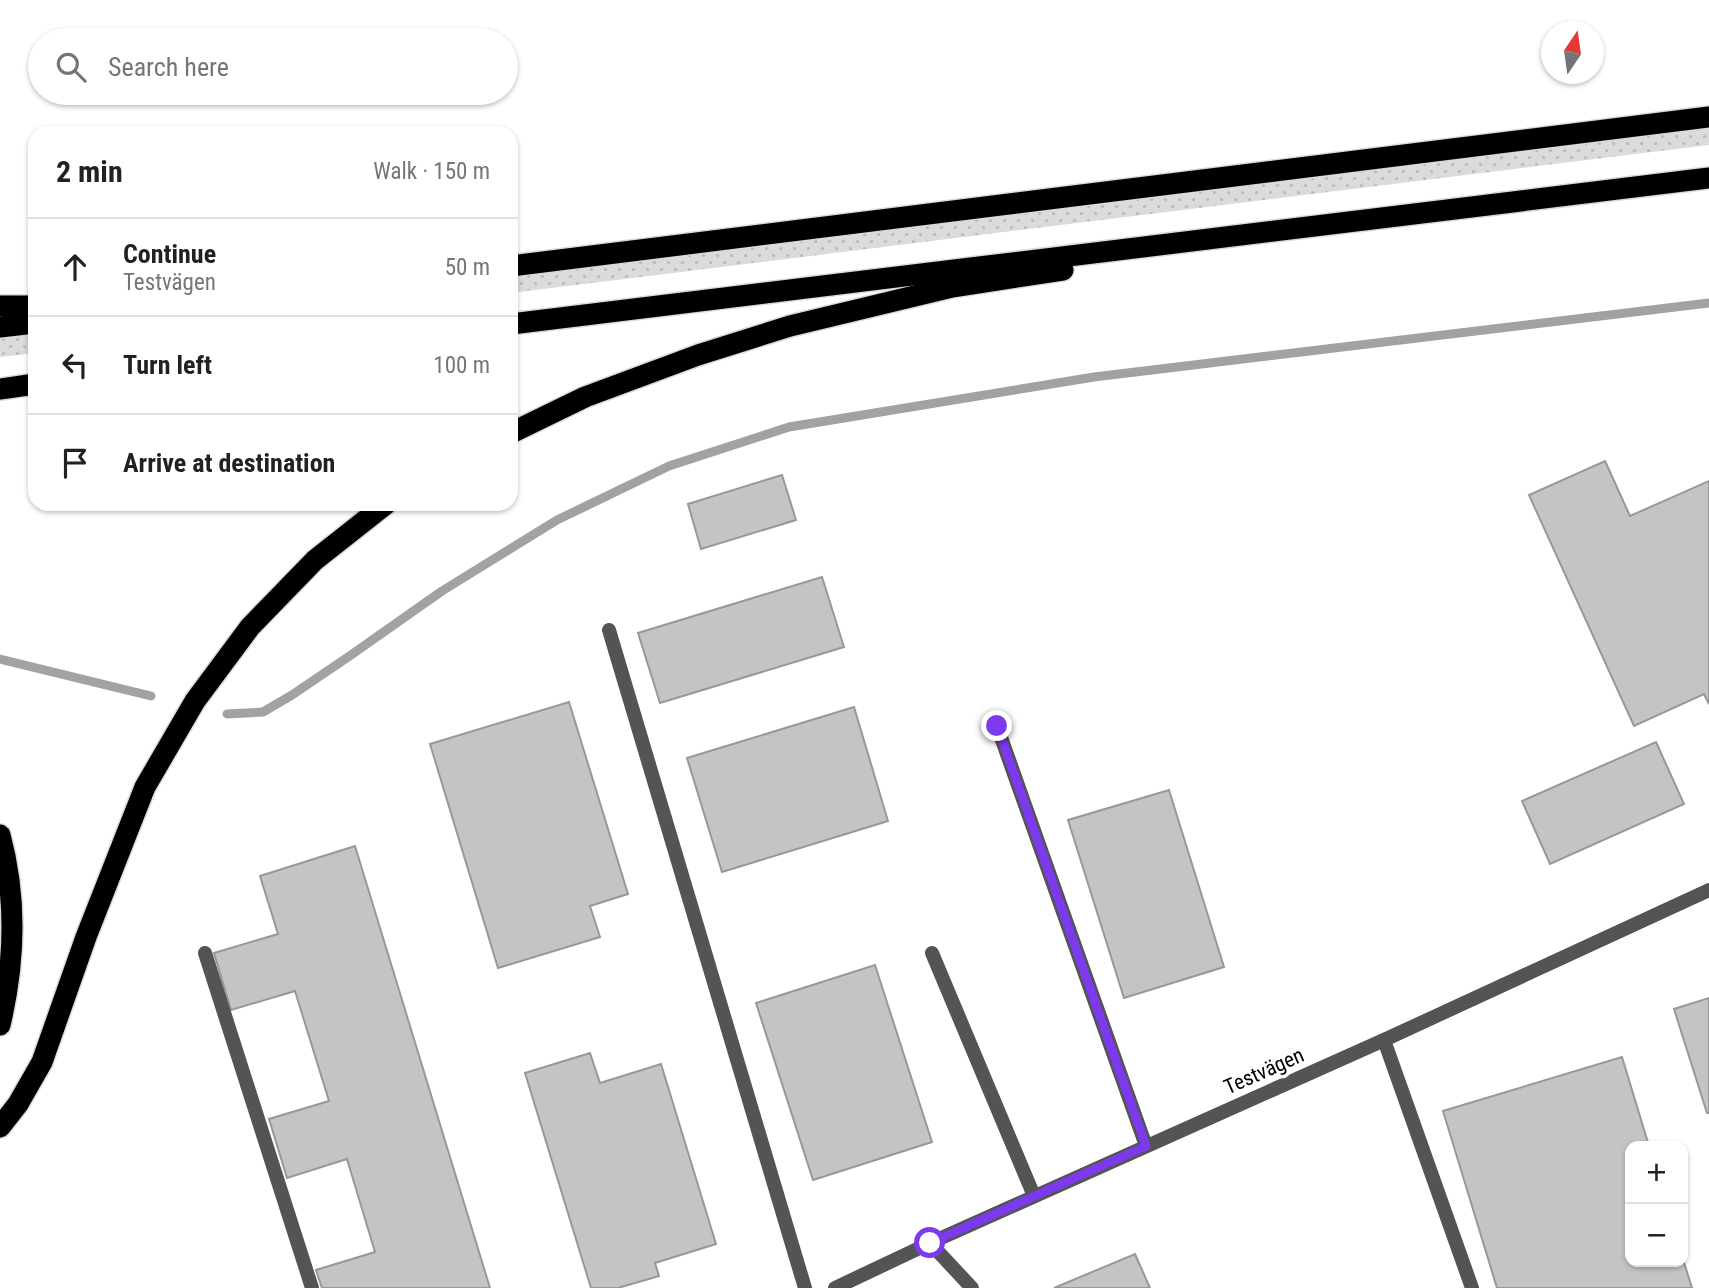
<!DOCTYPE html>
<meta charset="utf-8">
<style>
body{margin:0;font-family:"Roboto Condensed",sans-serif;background:#f2f2f2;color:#202124}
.controls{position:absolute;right:21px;bottom:21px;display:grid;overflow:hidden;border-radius:14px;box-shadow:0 2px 5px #0004}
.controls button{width:63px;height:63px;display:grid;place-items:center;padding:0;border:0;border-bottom:2px solid #e0e0e0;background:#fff;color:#202124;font:35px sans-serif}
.compass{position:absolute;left:1541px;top:21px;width:63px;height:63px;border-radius:50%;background:#fff;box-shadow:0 2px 5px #0004;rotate:13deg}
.stop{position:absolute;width:21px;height:21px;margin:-16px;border:5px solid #7c3aed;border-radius:50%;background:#fff}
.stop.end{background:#7c3aed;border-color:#fff;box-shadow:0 2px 7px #0008}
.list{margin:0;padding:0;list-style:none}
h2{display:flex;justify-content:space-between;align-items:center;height:91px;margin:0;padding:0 28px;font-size:30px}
h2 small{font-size:23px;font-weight:400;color:#757577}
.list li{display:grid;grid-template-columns:46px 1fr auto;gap:21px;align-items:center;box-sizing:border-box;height:98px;padding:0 28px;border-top:2px solid #e0e0e0}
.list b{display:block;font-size:26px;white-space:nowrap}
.list p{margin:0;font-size:23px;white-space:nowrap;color:#757577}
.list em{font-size:23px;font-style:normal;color:#757577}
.icon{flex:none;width:38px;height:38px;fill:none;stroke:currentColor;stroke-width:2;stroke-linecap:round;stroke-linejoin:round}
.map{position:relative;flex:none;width:1709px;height:1288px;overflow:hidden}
.search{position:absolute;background:#fff;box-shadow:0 2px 5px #0004;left:28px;top:28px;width:490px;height:77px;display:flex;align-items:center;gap:18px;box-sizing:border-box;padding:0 24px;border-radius:38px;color:#757577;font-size:26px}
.panel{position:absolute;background:#fff;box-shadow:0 2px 5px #0004;left:28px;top:126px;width:490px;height:385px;border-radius:21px}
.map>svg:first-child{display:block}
.grass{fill:url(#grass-dots)}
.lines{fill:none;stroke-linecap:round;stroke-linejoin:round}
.stream{stroke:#a2a2a2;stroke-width:9}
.building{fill:#c4c4c4;stroke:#989898;stroke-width:2}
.motorway-casing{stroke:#dbdbdb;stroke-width:24}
.service{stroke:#545454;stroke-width:14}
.minor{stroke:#545454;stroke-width:14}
.motorway{stroke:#000;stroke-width:21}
.route{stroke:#7c3aed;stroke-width:9}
.labels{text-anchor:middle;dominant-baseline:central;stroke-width:7;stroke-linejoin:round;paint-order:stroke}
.street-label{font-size:21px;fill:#000;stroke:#fff}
</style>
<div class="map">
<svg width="1709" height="1288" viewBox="0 0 1709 1288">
<defs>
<pattern id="grass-dots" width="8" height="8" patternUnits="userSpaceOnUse" patternTransform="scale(1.75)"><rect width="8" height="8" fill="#dbdbdb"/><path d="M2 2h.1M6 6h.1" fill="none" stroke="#bababa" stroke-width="1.8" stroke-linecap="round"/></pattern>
</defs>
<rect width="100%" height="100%" fill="#fff"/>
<!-- grass -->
<g class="grass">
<polygon points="1709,128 1709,145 511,293 511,272"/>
<polygon points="35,332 35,353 0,357 0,337"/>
</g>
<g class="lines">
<!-- stream -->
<g class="stream">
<polyline points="0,659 151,696"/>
<polyline points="227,714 263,712 292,695 351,655 442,591 557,520 669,466 789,427 1094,377 1709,303"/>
</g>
</g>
<!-- building -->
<g class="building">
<polygon points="1605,461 1630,516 1709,481 1709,704 1704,694 1634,726 1529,495"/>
<polygon points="782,475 796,520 701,549 688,504"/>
<polygon points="822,577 844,647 660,703 638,633"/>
<polygon points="569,702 628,894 590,906 600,937 498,968 430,744"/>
<polygon points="854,707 888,821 722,872 687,758"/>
<polygon points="1656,742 1684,804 1550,864 1522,801"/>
<polygon points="1169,790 1224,967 1124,998 1068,820"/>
<polygon points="355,846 490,1288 322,1288 316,1270 375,1252 347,1159 287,1178 269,1119 329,1101 295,991 231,1010 214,953 278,934 260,876"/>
<polygon points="875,965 932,1142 813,1180 756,1003"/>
<polygon points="1709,998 1709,1113 1707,1113 1674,1009"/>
<polygon points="590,1053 600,1083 661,1064 716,1244 655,1263 659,1276 618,1288 591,1288 525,1073"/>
<polygon points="1622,1057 1649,1146 1630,1146 1630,1262 1683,1262 1683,1259 1692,1288 1497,1288 1443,1111"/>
<polygon points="1135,1254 1150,1288 1054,1288"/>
</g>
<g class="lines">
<!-- motorway casing -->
<g class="motorway-casing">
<g id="motorway">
<polyline points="511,266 1709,117"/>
<polyline points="0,306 35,306"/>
<polyline points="511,324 1709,178"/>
<polyline points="0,327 35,323"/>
<polyline points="0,389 35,384"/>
<polyline points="511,433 585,397 698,355 790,326 952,287 1063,270"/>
<path d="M0,835c17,63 15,127 0,190"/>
<polyline points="0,1127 18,1104 42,1062 86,937 145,787 195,701 250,627 315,560 386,504"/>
</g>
</g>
<!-- service -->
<g class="service">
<polyline points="609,630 805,1288"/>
<polyline points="997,726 1146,1146"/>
<polyline points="205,953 312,1288"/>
<polyline points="932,953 1034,1196"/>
<polyline points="1384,1040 1472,1288"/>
<polyline points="930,1243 972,1288"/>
</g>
<!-- minor -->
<polyline class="minor" points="835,1288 930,1243 1384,1040 1709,890"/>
<!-- motorway -->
<use href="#motorway" class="motorway"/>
</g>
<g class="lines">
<!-- route -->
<polyline class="route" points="930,1243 1146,1146 997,726"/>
</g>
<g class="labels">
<!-- street labels -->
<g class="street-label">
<text transform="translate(1264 1071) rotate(-24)">Testvägen</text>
</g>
</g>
</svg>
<div class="controls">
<button>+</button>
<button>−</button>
</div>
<svg class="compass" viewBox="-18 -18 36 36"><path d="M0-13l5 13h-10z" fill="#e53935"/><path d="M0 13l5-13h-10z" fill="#757577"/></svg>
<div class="stop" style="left:930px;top:1243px"></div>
<div class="stop end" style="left:997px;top:726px"></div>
<div class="search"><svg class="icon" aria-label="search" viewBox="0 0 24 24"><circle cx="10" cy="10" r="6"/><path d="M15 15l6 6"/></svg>Search here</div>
<section class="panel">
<h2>2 min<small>Walk · 150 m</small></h2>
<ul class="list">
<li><svg class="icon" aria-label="ahead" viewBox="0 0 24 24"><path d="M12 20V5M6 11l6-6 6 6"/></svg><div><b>Continue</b><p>Testvägen</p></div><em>50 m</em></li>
<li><svg class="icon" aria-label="left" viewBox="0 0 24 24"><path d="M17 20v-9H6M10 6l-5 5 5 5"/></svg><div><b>Turn left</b></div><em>100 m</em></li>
<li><svg class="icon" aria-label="arrive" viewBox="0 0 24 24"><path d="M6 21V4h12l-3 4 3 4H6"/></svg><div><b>Arrive at destination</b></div></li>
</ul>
</section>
</div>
